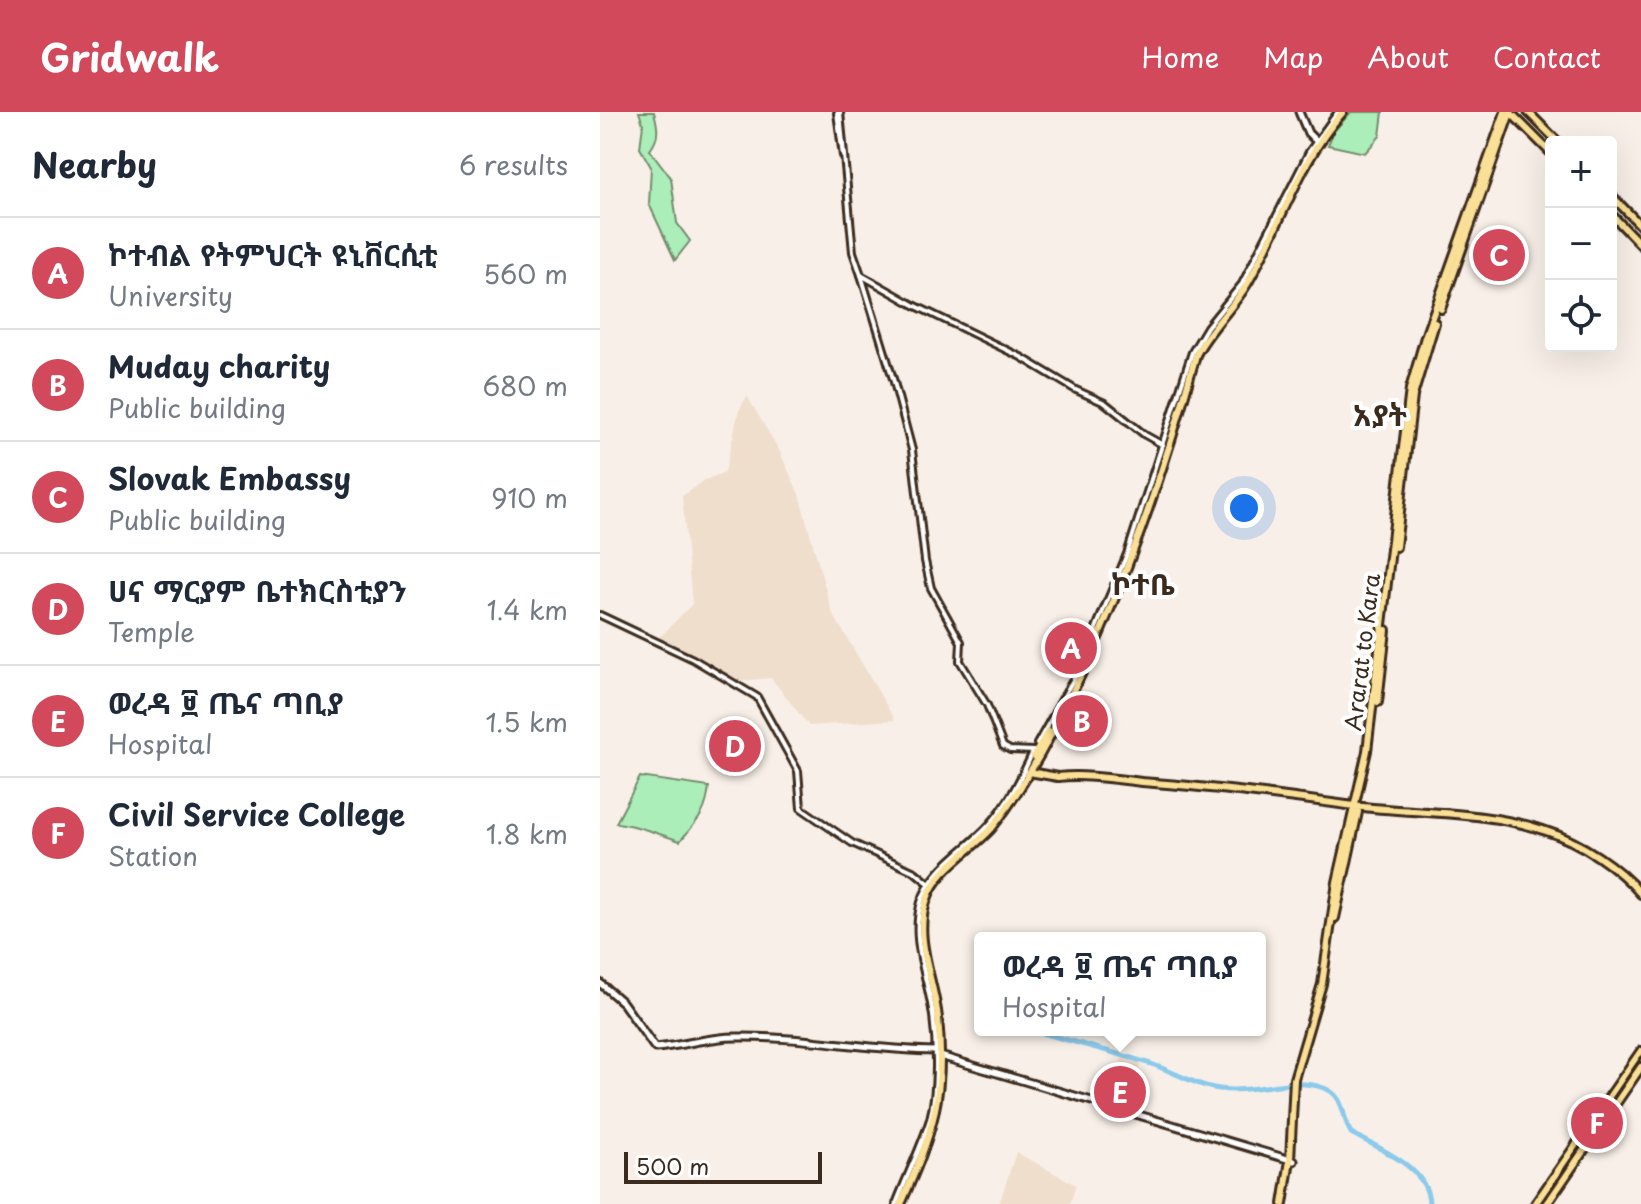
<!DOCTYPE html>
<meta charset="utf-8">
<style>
body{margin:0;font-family:"Playpen Sans","Noto Sans Ethiopic",sans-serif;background:#f6f6f7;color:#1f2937}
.controls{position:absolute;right:24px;top:24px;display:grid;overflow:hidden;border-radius:8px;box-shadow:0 8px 32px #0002}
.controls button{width:72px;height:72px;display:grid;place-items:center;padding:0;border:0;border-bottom:2px solid #e0e1e3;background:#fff;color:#1f2937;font:40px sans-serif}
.scale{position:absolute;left:24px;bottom:20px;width:198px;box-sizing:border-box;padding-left:8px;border:4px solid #3b2a1e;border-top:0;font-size:22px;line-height:28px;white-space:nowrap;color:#3b2a1e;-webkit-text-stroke:6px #fff;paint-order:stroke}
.you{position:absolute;left:644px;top:396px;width:28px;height:28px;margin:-20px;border:6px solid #fff;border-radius:50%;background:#1a73e8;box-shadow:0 0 0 12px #1a73e833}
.badge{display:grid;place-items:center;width:52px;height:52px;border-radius:50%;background:#d1495b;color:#fff;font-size:26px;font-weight:700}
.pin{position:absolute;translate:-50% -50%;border:4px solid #fff;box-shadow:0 2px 8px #0006}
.popup{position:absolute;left:374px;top:820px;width:292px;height:104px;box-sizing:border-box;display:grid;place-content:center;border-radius:8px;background:#fff;filter:drop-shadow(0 2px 6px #0005);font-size:26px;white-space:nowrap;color:#747a83}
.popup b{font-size:30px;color:#1f2937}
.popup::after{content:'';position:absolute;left:50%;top:100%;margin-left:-16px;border:16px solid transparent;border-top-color:#fff}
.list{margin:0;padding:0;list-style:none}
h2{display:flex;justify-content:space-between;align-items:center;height:104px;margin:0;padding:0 32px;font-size:34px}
h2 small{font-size:26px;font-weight:400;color:#747a83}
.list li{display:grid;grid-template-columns:52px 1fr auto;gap:24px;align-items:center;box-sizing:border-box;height:112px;padding:0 32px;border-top:2px solid #e0e1e3}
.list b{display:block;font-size:30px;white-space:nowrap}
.list p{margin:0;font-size:26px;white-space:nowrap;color:#747a83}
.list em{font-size:26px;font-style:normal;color:#747a83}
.icon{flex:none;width:44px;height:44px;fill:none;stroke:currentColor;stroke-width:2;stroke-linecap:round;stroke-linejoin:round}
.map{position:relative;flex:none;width:1041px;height:1092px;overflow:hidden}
header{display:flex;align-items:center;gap:48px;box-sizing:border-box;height:112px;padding:0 40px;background:#d1495b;color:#fff}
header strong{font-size:38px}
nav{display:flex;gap:44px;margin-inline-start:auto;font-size:28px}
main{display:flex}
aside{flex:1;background:#fff}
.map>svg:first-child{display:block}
.built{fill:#efdecc}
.green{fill:#abeeb9;stroke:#738c6c;stroke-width:2}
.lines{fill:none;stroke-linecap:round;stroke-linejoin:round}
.river{stroke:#8bcaeb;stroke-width:5}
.tertiary-casing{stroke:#3b2a1e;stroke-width:10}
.secondary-casing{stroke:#3b2a1e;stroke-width:11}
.primary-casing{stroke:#3b2a1e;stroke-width:12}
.tertiary{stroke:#fff;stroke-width:4}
.secondary{stroke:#fff;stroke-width:5}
.primary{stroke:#fadf96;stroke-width:6}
.tram{stroke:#3b2a1e;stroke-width:2}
.labels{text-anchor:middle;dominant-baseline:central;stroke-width:8;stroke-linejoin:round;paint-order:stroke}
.street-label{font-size:22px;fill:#3b2a1e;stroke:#fff}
.district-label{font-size:30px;font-weight:bold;fill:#3b2a1e;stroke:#fff}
</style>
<header>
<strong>Gridwalk</strong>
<nav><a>Home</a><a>Map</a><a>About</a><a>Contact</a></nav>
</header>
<main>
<aside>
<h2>Nearby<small>6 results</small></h2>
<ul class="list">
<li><span class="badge">A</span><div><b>ኮተብል የትምህርት ዩኒቨርሲቲ</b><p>University</p></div><em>560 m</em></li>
<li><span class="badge">B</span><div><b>Muday charity</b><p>Public building</p></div><em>680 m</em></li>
<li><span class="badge">C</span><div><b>Slovak Embassy</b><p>Public building</p></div><em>910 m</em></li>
<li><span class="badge">D</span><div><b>ሀና ማርያም ቤተክርስቲያን</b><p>Temple</p></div><em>1.4 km</em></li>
<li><span class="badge">E</span><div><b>ወረዳ ፱ ጤና ጣቢያ</b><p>Hospital</p></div><em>1.5 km</em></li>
<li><span class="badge">F</span><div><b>Civil Service College</b><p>Station</p></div><em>1.8 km</em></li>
</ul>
</aside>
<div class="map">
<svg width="1041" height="1092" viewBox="0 0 1041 1092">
<rect width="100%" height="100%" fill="#f8f0e8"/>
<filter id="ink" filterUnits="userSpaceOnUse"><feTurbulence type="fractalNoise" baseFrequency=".0125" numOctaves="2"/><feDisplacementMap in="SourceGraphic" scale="16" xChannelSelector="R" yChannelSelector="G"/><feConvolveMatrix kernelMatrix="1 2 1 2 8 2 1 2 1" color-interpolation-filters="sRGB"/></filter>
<g filter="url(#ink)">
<!-- built -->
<g class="built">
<polygon points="147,284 179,338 199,382 232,500 295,608 209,614 171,566 141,569 57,528 92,492 82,384 105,368 125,360 139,298"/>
<polygon points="523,944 542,949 522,999 505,994"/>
<polygon points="416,1040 476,1073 470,1092 399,1092"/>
</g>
<!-- green -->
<g class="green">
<path d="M39,0h15c4,15 6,25 -4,38l21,28 6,45 13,18 -15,19 -26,-56 2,-37 -11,-19 3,-24z"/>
<polygon points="751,0 783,0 780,24 765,41 728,33 734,19"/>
<path d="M40,665l69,10c-3,28 -12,34 -29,54 -22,-7 -42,-16 -64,-18z"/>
</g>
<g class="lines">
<!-- river -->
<path class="river" d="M443,921c36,11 72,19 108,31 22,7 45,22 69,25 34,5 70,-13 104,-1 22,8 17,29 27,45 27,15 78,34 78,71"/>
<!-- tertiary casing -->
<g class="tertiary-casing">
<g id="tertiary">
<polyline points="240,0 253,140 261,163 314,193 421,245 476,278 505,291 545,323 563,333"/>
<polyline points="237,1 243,44"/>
<polyline points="261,163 294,270 312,338 325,449 331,476 361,530 360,549 387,593 403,634 410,638 434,639"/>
<polyline points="0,503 93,547 157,585 198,659 201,696 252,731 315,760 331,773"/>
<polyline points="437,632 478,559 527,442 592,240 607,215 642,172 709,40 738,0"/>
<path d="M296,1092c10,-26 26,-59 34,-85 8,-30 7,-73 3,-103 -5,-39 -23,-75 -12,-114 11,-34 45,-52 68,-77 19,-21 32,-47 44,-73"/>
</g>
</g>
<!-- secondary casing -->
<g class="secondary-casing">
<g id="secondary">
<polyline points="699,0 708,21 718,31"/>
<path d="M0,871l23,20 32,45c27,-2 53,-11 81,-11 67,-1 132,13 199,14"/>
<polyline points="340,944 694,1049"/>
</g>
</g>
<!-- primary casing -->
<g class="primary-casing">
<g id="primary">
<polyline points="910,0 951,41"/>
<polyline points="928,0 958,30"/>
<polyline points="1011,83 1041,114"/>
<polyline points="1011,102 1041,133"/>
<polyline points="841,197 909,4"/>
<polyline points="796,435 813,284 835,211"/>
<polyline points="778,590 786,518"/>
<polyline points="434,644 448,619"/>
<polyline points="429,660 458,665"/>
<path d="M458,665c27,-3 57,2 84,5 71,5 142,14 212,24 63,8 131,4 192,25 35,11 72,36 95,63"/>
<polyline points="735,806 758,700"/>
<path d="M301,1092c31,-69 45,-109 37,-186 -4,-39 -25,-80 -11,-119 10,-30 43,-47 64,-70 19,-23 35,-50 50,-76 69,-124 118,-262 155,-398 14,-28 39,-48 54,-76 31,-55 50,-120 93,-167"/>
<polyline points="683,1092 690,1048 694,967 722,872 737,770 767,639 810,277 825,225 905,0"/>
<polyline points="935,1092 1041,939"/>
<polyline points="947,1092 1041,955"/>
</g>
</g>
<!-- tertiary -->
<use href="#tertiary" class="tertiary"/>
<!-- secondary -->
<use href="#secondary" class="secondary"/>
<!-- primary -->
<use href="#primary" class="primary"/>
<!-- tram -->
<polyline class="tram" points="940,1092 1041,945"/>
</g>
</g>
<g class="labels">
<!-- street labels -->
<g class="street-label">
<text transform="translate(761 540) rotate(-83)">Ararat to Kara</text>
</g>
<!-- district labels -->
<g class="district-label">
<text x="780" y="301">አያት</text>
<text x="543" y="470">ኮተቤ</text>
</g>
</g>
</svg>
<div class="controls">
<button>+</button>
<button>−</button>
<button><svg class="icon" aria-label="locate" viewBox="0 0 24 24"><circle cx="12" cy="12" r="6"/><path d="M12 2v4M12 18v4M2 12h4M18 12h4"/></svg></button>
</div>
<div class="scale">500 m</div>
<div class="you"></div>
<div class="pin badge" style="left:471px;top:536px">A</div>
<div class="pin badge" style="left:482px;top:609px">B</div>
<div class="pin badge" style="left:899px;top:143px">C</div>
<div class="pin badge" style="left:135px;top:634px">D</div>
<div class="pin badge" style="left:520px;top:980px">E</div>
<div class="popup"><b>ወረዳ ፱ ጤና ጣቢያ</b>Hospital</div>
<div class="pin badge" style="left:997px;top:1011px">F</div>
</div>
</main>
